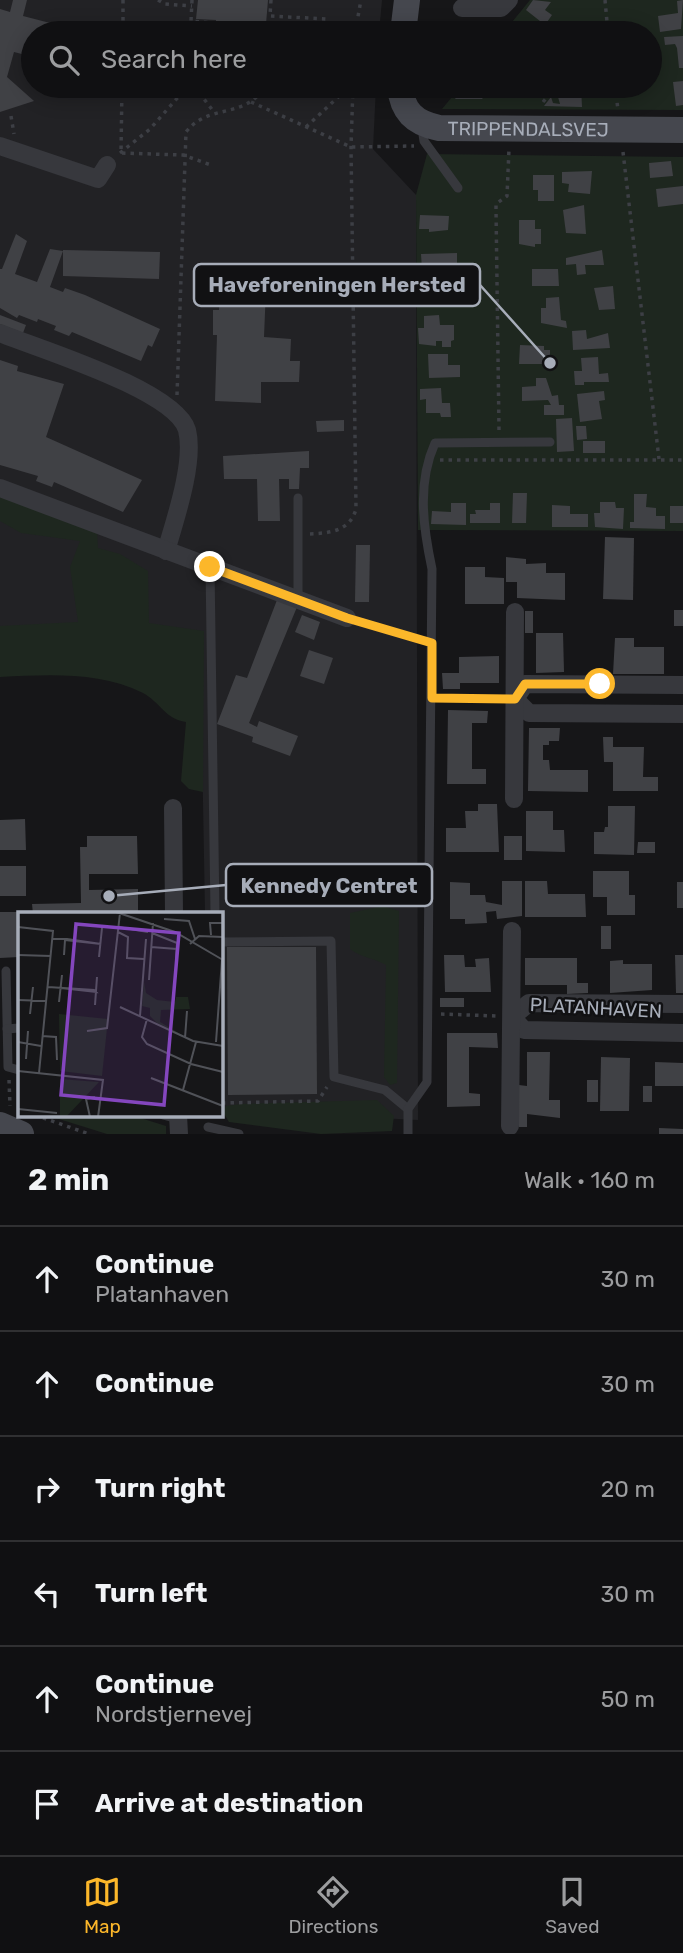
<!DOCTYPE html>
<meta charset="utf-8">
<style>
body{margin:0;font-family:Rubik,sans-serif;background:#19191b;color:#f1f3f6}
.stop{position:absolute;width:21px;height:21px;margin:-16px;border:5px solid #fcb72a;border-radius:50%;background:#fff}
.stop.end{background:#fcb72a;border-color:#fff;box-shadow:0 2px 7px #0008}
.list{margin:0;padding:0;list-style:none}
h2{display:flex;justify-content:space-between;align-items:center;height:91px;margin:0;padding:0 28px;font-size:30px}
h2 small{font-size:23px;font-weight:400;color:#9c9d9f}
.list li{display:grid;grid-template-columns:46px 1fr auto;gap:21px;align-items:center;box-sizing:border-box;height:105px;padding:0 28px;border-top:2px solid #303032}
.list b{display:block;font-size:26px;white-space:nowrap}
.list p{margin:0;font-size:23px;white-space:nowrap;color:#9c9d9f}
.list em{font-size:23px;font-style:normal;color:#9c9d9f}
.icon{flex:none;width:38px;height:38px;fill:none;stroke:currentColor;stroke-width:2;stroke-linecap:round;stroke-linejoin:round}
.map{position:relative;flex:none;width:683px;height:1134px;overflow:hidden}
.search{position:absolute;background:#101012;box-shadow:0 4px 18px #0003;left:21px;right:21px;top:21px;height:77px;display:flex;align-items:center;gap:18px;box-sizing:border-box;padding:0 24px;border-radius:38px;color:#9c9d9f;font-size:26px}
.sheet{height:721px;background:#101012}
nav{display:flex;justify-content:space-around;align-items:center;box-sizing:border-box;height:98px;border-top:2px solid #303032;background:#101012;font-size:19px;color:#9c9d9f}
nav a{display:grid;justify-items:center;gap:4px}
nav .on{color:#fcb72a}
.map>svg:first-child{display:block}
.built{fill:#222225}
.green{fill:#1e271f}
.building{fill:#404145}
.lines{fill:none;stroke-linecap:round;stroke-linejoin:round}
.path{stroke:#3d3f45;stroke-width:3.5;stroke-dasharray:3.5 5;stroke-linecap:butt}
.lane{stroke:#37383d;stroke-width:9}
.street{stroke:#37383d;stroke-width:18}
.secondary{stroke:#45474e;stroke-width:26}
.route{stroke:#fcb72a;stroke-width:9}
.labels{text-anchor:middle;dominant-baseline:central;stroke-width:5;stroke-linejoin:round;paint-order:stroke}
.street-label{font-size:19px;fill:#a7adb9;stroke:#111113}
.inset-road{fill:none;stroke:#505258;stroke-width:2}
.view{fill:#8446be;fill-opacity:0.15;stroke:#8446be;stroke-width:3.5}
.inset-edge{fill:none;stroke:#a7adb9;stroke-width:3.5}
.leader{fill:none;stroke:#a7adb9;stroke-width:2.5}
.callout-dot{fill:#a7adb9;stroke:#111113;stroke-width:2.5}
.callout{fill:#111113;stroke:#a7adb9;stroke-width:2.5}
.callout-label{font-size:21px;text-anchor:middle;font-weight:bold;fill:#a7adb9}
</style>
<div class="map">
<svg width="683" height="1134" viewBox="0 0 683 1134">
<rect width="100%" height="100%" fill="#161618"/>
<!-- built -->
<polygon class="built" points="0,0 382,0 379,33 33,33 33,86 376,86 373,149 416,195 418,1120 221,1110 220,914 205,913 200,634 0,640"/>
<!-- green -->
<g class="green">
<polygon points="530,0 683,0 683,110 442,109 461,86 650,86 650,33 503,33"/>
<polygon points="427,154 683,157 683,531 418,530 416,195"/>
<path d="M0,495l97,37 1,16 22,6 28,17 1,52 55,8 -1,161 -14,-3 -8,-8 5,-59c-21,-3 -26,-20 -43,-29 -45,-22 -95,-18 -143,-16v-51l78,-4 -8,-55 10,-26 -59,-8 -21,-12z"/>
<path d="M383,906l16,5 -2,172 -7,2 -6,-8 2,-112c-12,-7 -24,-7 -36,-16v-36z"/>
<polygon points="377,1100 394,1116 392,1131 321,1134 229,1122 223,1112 226,1106 241,1104"/>
<polygon points="46,1115 131,1115 166,1126 166,1134 107,1134"/>
</g>
<!-- building -->
<g class="building">
<polygon points="13,0 27,0 23,16 85,32 33,33 33,57 14,52 7,77 34,101 0,112 0,9 10,12"/>
<polygon points="198,0 268,0 266,24 244,23 243,32 215,30 216,20 196,19"/>
<polygon points="533,0 551,2 545,10 552,15 545,25 526,10"/>
<polygon points="683,0 681,29 660,32 658,16 678,13 677,1"/>
<polygon points="683,36 683,68 679,68 677,48 675,44 665,45 664,37"/>
<polygon points="683,81 683,105 676,106 673,82"/>
<polygon points="465,86 482,86 489,91 482,99 455,99"/>
<polygon points="559,86 581,86 582,107 544,106 551,97 553,103 560,104 556,90"/>
<polygon points="671,161 673,176 650,178 649,163"/>
<polygon points="592,171 590,194 568,192 569,184 562,183 562,172"/>
<polygon points="533,175 554,175 554,201 538,201 538,190 533,190"/>
<polygon points="683,186 683,204 658,207 656,189"/>
<polygon points="584,205 586,234 566,233 563,210"/>
<polygon points="420,215 449,216 448,230 429,232 429,229 419,229"/>
<polygon points="519,220 535,220 535,229 541,229 541,244 535,244 535,247 519,244"/>
<polygon points="16,234 27,241 15,274 37,282 50,249 63,251 50,287 63,292 65,288 85,295 160,329 152,347 148,345 141,361 72,332 69,336 54,330 56,326 38,319 37,322 19,315 17,318 0,308 0,269 2,269"/>
<polygon points="63,250 160,252 159,279 63,276"/>
<polygon points="602,250 604,265 585,265 586,274 577,275 576,264 566,265 566,258"/>
<polygon points="457,253 457,271 422,271 421,254"/>
<polygon points="238,263 267,264 264,337 291,339 290,361 300,361 299,382 261,382 261,403 215,401 217,335 213,335 213,310 219,310 221,273 238,273"/>
<polygon points="532,269 558,269 559,286 532,286"/>
<polygon points="613,286 615,309 599,310 594,288"/>
<polygon points="423,290 452,290 452,306 423,307"/>
<polygon points="559,297 561,320 566,321 567,328 541,323 541,308 546,308 546,298"/>
<polygon points="0,315 26,325 23,333 0,324"/>
<polygon points="439,315 440,325 454,325 454,340 451,341 451,347 442,347 442,341 436,341 436,346 419,344 418,328 424,328 424,316"/>
<polygon points="586,330 587,339 608,333 610,348 573,350 572,331"/>
<polygon points="520,345 544,346 544,350 550,350 550,364 519,364"/>
<polygon points="428,354 448,354 448,365 460,365 460,377 429,378"/>
<polygon points="598,357 599,374 608,373 609,382 584,382 584,385 575,385 574,371 582,371 581,358"/>
<polygon points="0,360 18,366 17,371 64,384 46,437 142,480 123,512 54,482 52,487 36,481 38,476 0,465"/>
<polygon points="536,378 546,378 552,396 558,395 559,405 564,405 564,415 544,415 544,405 551,405 548,400 522,401 522,387 536,386"/>
<polygon points="441,388 442,403 450,403 451,417 441,417 440,413 426,413 426,399 420,400 420,389"/>
<polygon points="604,391 605,400 599,401 602,419 580,422 577,394"/>
<polygon points="572,418 574,451 557,452 556,419"/>
<polygon points="344,420 344,431 317,432 316,421"/>
<polygon points="576,426 586,426 587,439 577,440"/>
<rect x="583" y="441" width="22" height="12"/>
<polygon points="309,451 309,468 300,468 299,489 289,489 289,479 279,479 280,521 258,521 257,479 224,479 223,456"/>
<polygon points="513,493 527,493 526,523 512,523"/>
<polygon points="634,494 647,494 646,507 656,508 656,516 665,516 665,529 630,528 630,522 634,522"/>
<polygon points="600,502 615,502 616,508 624,508 623,529 595,527 594,513 600,513"/>
<polygon points="451,503 466,503 466,525 431,524 432,511 451,512"/>
<polygon points="490,503 500,503 500,523 470,523 470,514 476,514 475,510 490,510"/>
<polygon points="552,505 570,506 570,514 588,514 588,527 552,527"/>
<rect x="670" y="506" width="13" height="17"/>
<polygon points="605,537 634,538 633,600 603,599"/>
<polygon points="356,545 370,545 369,602 355,602"/>
<polygon points="506,557 526,559 526,564 546,563 546,573 565,573 565,600 517,598 517,582 506,582"/>
<polygon points="465,567 485,567 485,577 504,578 504,604 465,604"/>
<polygon points="277,600 297,607 249,723 257,727 259,721 298,736 290,756 252,742 253,737 217,724 236,675 247,678"/>
<rect x="674" y="610" width="9" height="16"/>
<rect x="525" y="611" width="8" height="22"/>
<polygon points="302,615 320,622 314,640 295,632"/>
<polygon points="536,633 563,633 564,672 536,673"/>
<polygon points="615,638 634,638 634,647 664,647 664,674 613,674"/>
<polygon points="309,650 333,658 324,684 300,676"/>
<polygon points="499,656 499,683 460,683 460,689 443,689 442,673 459,673 459,657"/>
<polygon points="448,710 488,711 487,723 472,723 472,769 486,769 486,784 447,784"/>
<polygon points="529,728 560,728 559,741 549,741 549,745 543,745 543,760 549,760 550,770 588,770 588,792 528,791"/>
<polygon points="603,737 613,737 613,747 644,747 643,777 658,777 658,791 613,791 613,762 604,762"/>
<polygon points="478,804 497,804 499,852 446,852 446,828 466,828 465,811 478,811"/>
<polygon points="608,806 635,806 634,855 594,854 594,832 604,832 605,827 608,827"/>
<polygon points="526,811 553,811 553,830 564,830 565,852 526,851"/>
<polygon points="25,819 26,850 0,850 0,820"/>
<polygon points="87,836 137,836 138,874 89,874 89,890 138,889 138,914 33,914 32,904 81,903 80,847 87,847"/>
<rect x="504" y="836" width="18" height="24"/>
<polygon points="638,842 655,842 655,853 637,853"/>
<rect x="0" y="866" width="26" height="30"/>
<polygon points="593,871 629,871 629,895 635,895 635,915 607,915 607,897 593,897"/>
<polygon points="502,881 522,881 522,916 497,919 496,911 486,912 487,923 465,924 465,919 450,919 450,882 470,883 470,895 485,895 486,902 502,905"/>
<polygon points="525,881 547,881 548,894 585,894 586,917 525,917"/>
<rect x="677" y="882" width="6" height="26"/>
<polygon points="0,912 19,912 19,957 0,958"/>
<rect x="601" y="926" width="10" height="23"/>
<polygon points="227,947 316,947 317,1094 228,1095"/>
<polygon points="444,955 464,955 465,967 476,967 475,959 489,958 491,992 445,992"/>
<polygon points="675,955 683,955 683,993 676,993"/>
<polygon points="525,958 577,958 577,983 588,983 588,993 567,994 567,985 525,985"/>
<polygon points="623,960 623,964 652,964 652,990 610,993 610,961"/>
<rect x="440" y="998" width="24" height="9"/>
<polygon points="447,1033 497,1033 498,1048 469,1047 469,1093 480,1094 480,1106 447,1107"/>
<polygon points="527,1052 550,1052 549,1100 560,1100 560,1118 527,1114 527,1127 519,1127 519,1085 527,1086"/>
<polygon points="601,1057 630,1058 629,1111 600,1111"/>
<polygon points="655,1062 683,1063 683,1086 655,1086"/>
<rect x="587" y="1080" width="11" height="22"/>
<rect x="643" y="1086" width="9" height="16"/>
<polygon points="659,1128 683,1129 683,1134 659,1134"/>
</g>
<g class="lines">
<!-- path -->
<g class="path">
<polyline points="123,0 123,33"/>
<polyline points="158,0 165,4 192,6"/>
<polyline points="192,0 191,21 213,23 213,33"/>
<polyline points="271,0 270,16 326,19 332,33"/>
<polyline points="605,0 608,33"/>
<polyline points="355,33 361,0"/>
<polyline points="601,33 608,28"/>
<polyline points="122,86 121,153 183,155 211,165"/>
<polyline points="194,86 214,112"/>
<polyline points="615,86 618,110"/>
<polyline points="251,102 351,147 414,146"/>
<polyline points="543,102 556,86"/>
<polyline points="11,116 14,134"/>
<polyline points="306,127 350,86"/>
<polyline points="623,152 659,459"/>
<polyline points="120,153 150,129 188,86"/>
<path d="M177,395l9,-263c18,-23 42,-17 64,-30 6,-3 11,-11 15,-16"/>
<polyline points="499,430 496,209 496,204 507,196 509,149"/>
<polyline points="440,460 683,460"/>
<path d="M310,534c20,-1 40,-3 46,-25l-5,-362 2,-61"/>
<polyline points="362,620 418,639"/>
<polyline points="444,698 499,699"/>
<polyline points="441,1014 496,1016"/>
<polyline points="9,1080 10,1106"/>
<polyline points="220,1096 221,1117"/>
<polyline points="222,1103 318,1101 327,1087"/>
<polyline points="35,1115 89,1134"/>
</g>
<!-- lane -->
<g class="lane">
<polyline points="422,128 424,141 458,188"/>
<polyline points="210,567 215,914"/>
<polyline points="298,600 298,498"/>
<polyline points="220,942 331,941 334,1077 385,1090 408,1109"/>
<polyline points="6,971 8,1067 19,1070"/>
<polyline points="7,1029 19,1028"/>
<polyline points="163,1115 178,1119"/>
<polyline points="208,1127 239,1134"/>
<path d="M408,1134v-25l19,-27 5,-513c-9,-42 -15,-86 3,-126l115,-1"/>
</g>
<!-- street -->
<g class="street">
<polyline points="462,8 501,8 509,0"/>
<polyline points="0,146 98,179 107,165"/>
<path d="M0,333c39,16 175,57 187,97 8,32 -12,90 -21,121"/>
<polyline points="0,488 347,618"/>
<polyline points="683,685 525,684 515,699 529,713 683,714"/>
<polyline points="514,799 515,612"/>
<polyline points="173,808 174,914"/>
<polyline points="683,1004 529,1003 512,1017 524,1030 683,1033"/>
<polyline points="178,1115 179,1134"/>
<polyline points="510,1126 512,931"/>
</g>
<!-- secondary -->
<g class="secondary">
<polyline points="403,33 407,0"/>
<path id="s1" d="M400,86c2,25 14,37 39,42l244,2"/>
<polyline points="0,1125 21,1134"/>
</g>
</g>
<g class="lines">
<!-- route -->
<polyline class="route" points="210,567 347,618 432,643 432,698 515,699 525,684 600,684"/>
</g>
<g class="labels">
<!-- street labels -->
<g class="street-label">
<text stroke="none"><textPath href="#s1" startOffset="152">TRIPPENDALSVEJ</textPath></text>
<text transform="translate(596 1008) rotate(3)">PLATANHAVEN</text>
</g>
</g>
<!-- overview -->
<g transform="translate(18 912)">
<rect width="205" height="205" fill="#161618"/>
<path d="M126,70l2,11 11,7 18,2 1,-5h12l2,12 -29,1 -1,12 24,14 -27,-13 -7,-7v-8l-8,-2zM41,102l49,5 -6,57 -42,-5zM42,167l39,3 -33,35h-6z" fill="#1e271f"/>
<path class="inset-road" d="M98,0l59,20 48,28M146,7l25,2 6,18M0,15l35,4 -14,142M100,15l30,5M100,20l10,5 -1,21 17,1M134,21l25,10 -1,15M193,23l-1,-12h13M34,27h15l34,5 -36,-4 -1,15M172,32l9,-8 24,1M133,35l26,2M0,43l33,1M81,45l3,-29M131,68l4,-57M30,75l46,3 2,2 -35,-4M0,88l28,1M41,90l3,-27M77,93l2,-28M102,95l73,34 30,5M12,102l3,-27M122,104l6,-77M129,107l-5,18 5,7 44,20 32,8M69,119l20,-3 13,-115M24,124l14,1 1,23M167,126l2,-27M0,130l23,4M198,130l6,-82M8,147l2,-28M0,159l85,9 -5,37M133,166l72,28M165,178l13,-48M0,197l39,4M72,205l-4,-18 9,-2"/>
<path class="view" d="M58,12l103,9 -15,172 -103,-10z"/>
<rect width="205" height="205" class="inset-edge"/>
</g>
<!-- callouts -->
<path class="leader" d="M550 363L480 285M109 896L226 885"/>
<g class="callout-dot">
<circle cx="550" cy="363" r="7"/>
<circle cx="109" cy="896" r="7"/>
</g>
<g class="callout">
<rect x="194" y="264" width="286" height="42" rx="7"/>
<rect x="226" y="864" width="206" height="42" rx="7"/>
</g>
<g class="callout-label">
<text x="337" y="292">Haveforeningen Hersted</text>
<text x="329" y="893">Kennedy Centret</text>
</g>
</svg>
<div class="stop" style="left:600px;top:684px"></div>
<div class="stop end" style="left:210px;top:567px"></div>
<div class="search"><svg class="icon" aria-label="search" viewBox="0 0 24 24"><circle cx="10" cy="10" r="6"/><path d="M15 15l6 6"/></svg>Search here</div>
</div>
<section class="sheet">
<h2>2 min<small>Walk · 160 m</small></h2>
<ul class="list">
<li><svg class="icon" aria-label="ahead" viewBox="0 0 24 24"><path d="M12 20V5M6 11l6-6 6 6"/></svg><div><b>Continue</b><p>Platanhaven</p></div><em>30 m</em></li>
<li><svg class="icon" aria-label="ahead" viewBox="0 0 24 24"><path d="M12 20V5M6 11l6-6 6 6"/></svg><div><b>Continue</b></div><em>30 m</em></li>
<li><svg class="icon" aria-label="right" viewBox="0 0 24 24"><path d="M7 20v-9h11M14 6l5 5-5 5"/></svg><div><b>Turn right</b></div><em>20 m</em></li>
<li><svg class="icon" aria-label="left" viewBox="0 0 24 24"><path d="M17 20v-9H6M10 6l-5 5 5 5"/></svg><div><b>Turn left</b></div><em>30 m</em></li>
<li><svg class="icon" aria-label="ahead" viewBox="0 0 24 24"><path d="M12 20V5M6 11l6-6 6 6"/></svg><div><b>Continue</b><p>Nordstjernevej</p></div><em>50 m</em></li>
<li><svg class="icon" aria-label="arrive" viewBox="0 0 24 24"><path d="M6 21V4h12l-3 4 3 4H6"/></svg><div><b>Arrive at destination</b></div></li>
</ul>
</section>
<nav>
<a class="on"><svg class="icon" aria-label="map" viewBox="0 0 24 24"><path d="M3 6l6-2 6 2 6-2v14l-6 2-6-2-6 2zM9 4v14M15 6v14"/></svg>Map</a>
<a><svg class="icon" aria-label="directions" viewBox="0 0 24 24"><path d="M12 3l9 9-9 9-9-9zM9 14v-3h6M13 9l2 2-2 2"/></svg>Directions</a>
<a><svg class="icon" aria-label="saved" viewBox="0 0 24 24"><path d="M7 4h10v16l-5-4-5 4z"/></svg>Saved</a>
</nav>
